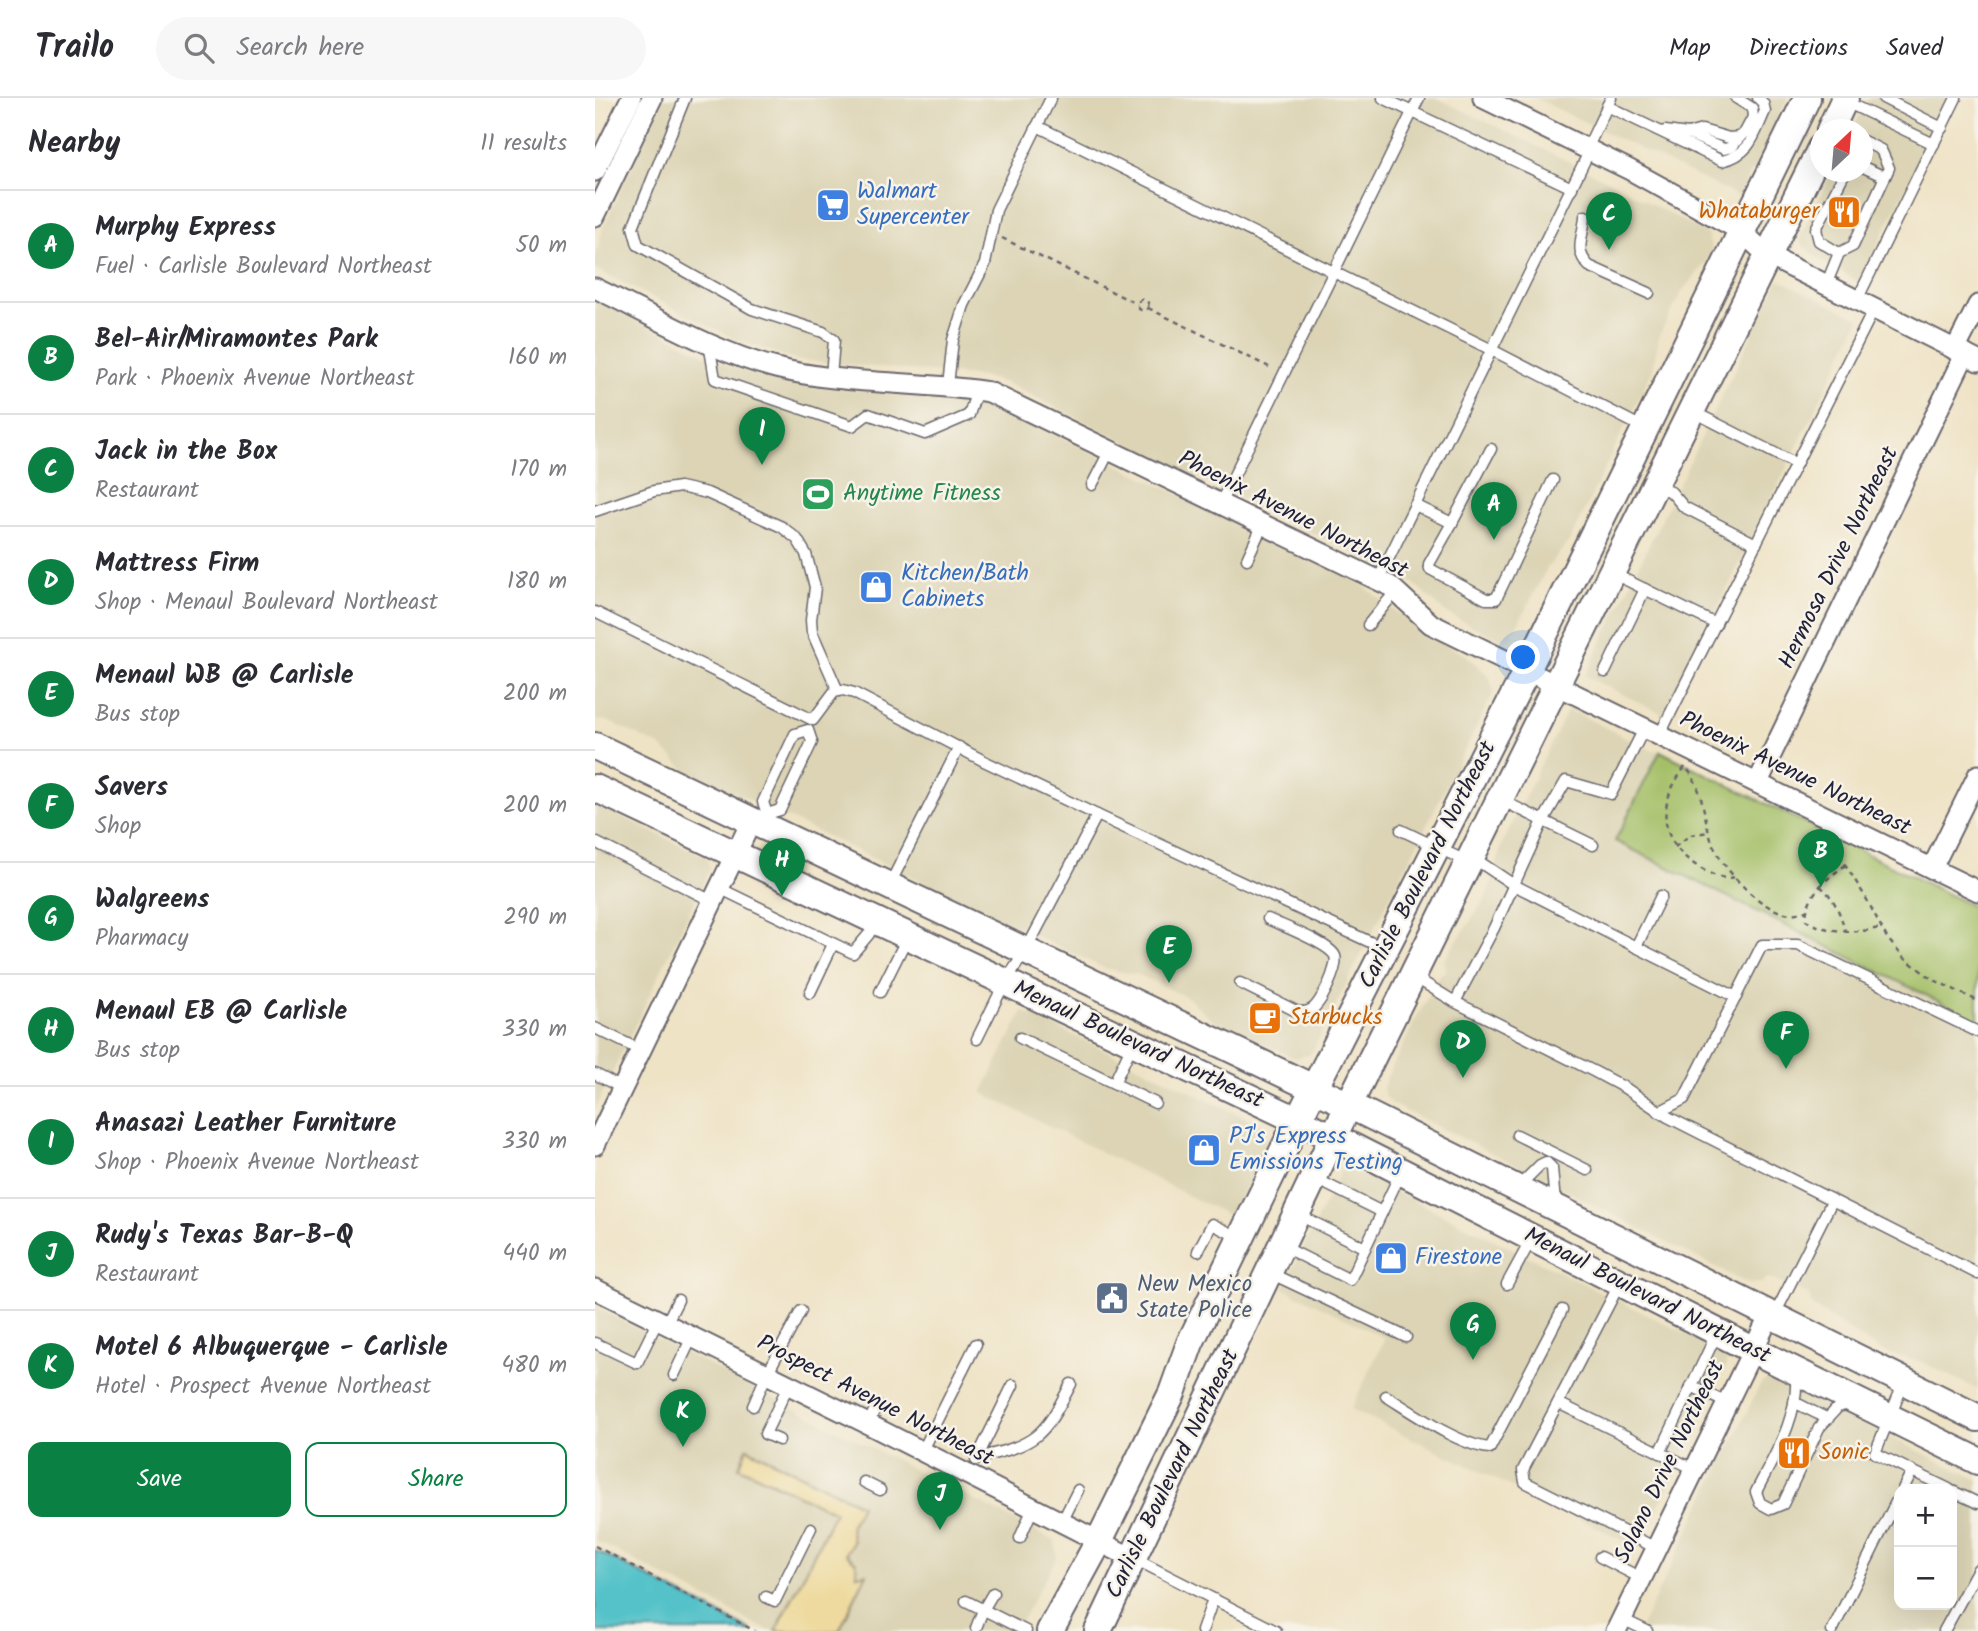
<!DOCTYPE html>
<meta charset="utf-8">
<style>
body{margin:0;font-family:Kalam,sans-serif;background:#f7f7f7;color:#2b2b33}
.controls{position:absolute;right:21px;bottom:21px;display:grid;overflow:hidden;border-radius:14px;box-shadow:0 7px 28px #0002}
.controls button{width:63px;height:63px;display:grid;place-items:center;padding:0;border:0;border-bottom:2px solid #e1e1e2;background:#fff;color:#2b2b33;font:35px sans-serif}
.compass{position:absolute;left:1215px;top:21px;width:63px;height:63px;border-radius:50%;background:#fff;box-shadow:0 7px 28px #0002;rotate:26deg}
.you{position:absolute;left:929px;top:560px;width:24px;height:24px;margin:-18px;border:5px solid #fff;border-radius:50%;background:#1a73e8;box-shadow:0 0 0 10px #1a73e833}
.badge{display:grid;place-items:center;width:46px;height:46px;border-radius:50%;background:#0b8043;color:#fff;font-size:23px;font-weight:700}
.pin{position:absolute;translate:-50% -58px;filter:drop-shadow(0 2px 4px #0008)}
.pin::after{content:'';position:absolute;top:37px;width:24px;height:21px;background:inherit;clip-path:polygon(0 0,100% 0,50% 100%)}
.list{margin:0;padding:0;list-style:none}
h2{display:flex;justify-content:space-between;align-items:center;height:91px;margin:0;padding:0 28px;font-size:30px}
h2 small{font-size:23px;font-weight:400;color:#7c7c81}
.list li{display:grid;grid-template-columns:46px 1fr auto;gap:21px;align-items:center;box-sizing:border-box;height:112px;padding:0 28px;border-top:2px solid #e1e1e2}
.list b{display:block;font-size:26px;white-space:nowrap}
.list p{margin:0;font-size:23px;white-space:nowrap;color:#7c7c81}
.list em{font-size:23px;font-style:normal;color:#7c7c81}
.actions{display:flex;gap:14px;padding:21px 28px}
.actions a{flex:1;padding:16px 0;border:2px solid #0b8043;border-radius:14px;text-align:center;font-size:24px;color:#0b8043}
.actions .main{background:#0b8043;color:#fff}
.icon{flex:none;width:38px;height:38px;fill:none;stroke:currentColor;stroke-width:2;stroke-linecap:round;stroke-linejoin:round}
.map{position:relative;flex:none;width:1383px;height:1533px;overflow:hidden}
header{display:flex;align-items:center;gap:42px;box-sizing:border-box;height:98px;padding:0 35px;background:#fff;border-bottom:2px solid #e1e1e2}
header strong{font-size:33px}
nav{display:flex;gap:38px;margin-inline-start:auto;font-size:24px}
.search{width:490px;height:63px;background:#f7f7f7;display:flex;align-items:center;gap:18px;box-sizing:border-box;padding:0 24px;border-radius:38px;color:#7c7c81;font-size:26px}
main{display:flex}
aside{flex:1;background:#fff}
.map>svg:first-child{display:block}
.built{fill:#dcd4b5;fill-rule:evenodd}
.green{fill:#a3be65;stroke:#627050;stroke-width:2}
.sand{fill:#eeda9e;stroke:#887e6c;stroke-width:2}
.water{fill:#54c2c9;stroke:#3b7282;stroke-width:2}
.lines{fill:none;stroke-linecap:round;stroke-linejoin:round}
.lane-casing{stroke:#6a666c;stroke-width:13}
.street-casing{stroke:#6a666c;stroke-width:23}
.secondary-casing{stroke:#6a666c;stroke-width:30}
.path{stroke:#6a666c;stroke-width:2.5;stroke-dasharray:5 5;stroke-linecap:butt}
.lane{stroke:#fff;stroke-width:10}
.street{stroke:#fff;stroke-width:19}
.secondary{stroke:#fff;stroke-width:26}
.labels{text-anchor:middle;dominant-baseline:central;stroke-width:5;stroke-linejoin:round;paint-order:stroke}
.shop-label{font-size:23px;fill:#366cbe;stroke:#f7f3e8;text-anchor:start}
.food-label{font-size:23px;fill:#c56008;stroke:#f7f3e8;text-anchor:start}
.leisure-label{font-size:23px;fill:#27864d;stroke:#f7f3e8;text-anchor:start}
.street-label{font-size:23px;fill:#22223b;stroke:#f7f3e8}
.service-label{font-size:23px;fill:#4e5e75;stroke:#f7f3e8;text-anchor:start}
</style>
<header>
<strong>Trailo</strong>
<div class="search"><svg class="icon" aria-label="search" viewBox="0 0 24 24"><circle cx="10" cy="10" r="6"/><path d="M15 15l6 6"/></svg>Search here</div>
<nav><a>Map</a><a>Directions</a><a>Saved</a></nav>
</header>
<main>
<aside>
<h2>Nearby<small>11 results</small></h2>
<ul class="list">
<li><span class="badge">A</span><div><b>Murphy Express</b><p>Fuel · Carlisle Boulevard Northeast</p></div><em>50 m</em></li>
<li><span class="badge">B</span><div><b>Bel-Air/Miramontes Park</b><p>Park · Phoenix Avenue Northeast</p></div><em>160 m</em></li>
<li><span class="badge">C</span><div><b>Jack in the Box</b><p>Restaurant</p></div><em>170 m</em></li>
<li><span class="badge">D</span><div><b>Mattress Firm</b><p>Shop · Menaul Boulevard Northeast</p></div><em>180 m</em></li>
<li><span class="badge">E</span><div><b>Menaul WB @ Carlisle</b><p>Bus stop</p></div><em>200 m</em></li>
<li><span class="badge">F</span><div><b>Savers</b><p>Shop</p></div><em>200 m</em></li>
<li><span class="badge">G</span><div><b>Walgreens</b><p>Pharmacy</p></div><em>290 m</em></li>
<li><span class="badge">H</span><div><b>Menaul EB @ Carlisle</b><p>Bus stop</p></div><em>330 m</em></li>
<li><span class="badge">I</span><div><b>Anasazi Leather Furniture</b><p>Shop · Phoenix Avenue Northeast</p></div><em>330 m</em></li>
<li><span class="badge">J</span><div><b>Rudy's Texas Bar-B-Q</b><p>Restaurant</p></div><em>440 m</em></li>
<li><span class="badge">K</span><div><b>Motel 6 Albuquerque - Carlisle</b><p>Hotel · Prospect Avenue Northeast</p></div><em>480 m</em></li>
</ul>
<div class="actions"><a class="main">Save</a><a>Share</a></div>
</aside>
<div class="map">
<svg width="1383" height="1533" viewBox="0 0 1383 1533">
<rect width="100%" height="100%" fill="#f7f3e8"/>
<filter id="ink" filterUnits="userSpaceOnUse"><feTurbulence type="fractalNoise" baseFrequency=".0143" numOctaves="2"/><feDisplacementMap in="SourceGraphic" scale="14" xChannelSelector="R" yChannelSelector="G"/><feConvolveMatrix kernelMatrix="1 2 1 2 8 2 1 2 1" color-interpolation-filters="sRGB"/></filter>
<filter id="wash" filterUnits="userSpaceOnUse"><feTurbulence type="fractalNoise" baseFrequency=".00686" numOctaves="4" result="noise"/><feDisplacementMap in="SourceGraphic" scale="28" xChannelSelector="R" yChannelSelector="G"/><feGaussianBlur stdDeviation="1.57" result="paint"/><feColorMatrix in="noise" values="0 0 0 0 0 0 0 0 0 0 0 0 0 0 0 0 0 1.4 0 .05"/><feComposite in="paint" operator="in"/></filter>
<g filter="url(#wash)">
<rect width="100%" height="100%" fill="#efe3c6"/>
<!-- built -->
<g class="built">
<polygon points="69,0 842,0 1012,82 1112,136 1117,152 1110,166 1088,192 1064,238 1058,271 975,442 952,470 916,539 908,543 851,515 817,484 411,285 389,279 201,262 144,243 0,171 0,151 3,152 8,129"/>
<polygon points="940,0 1193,0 1146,95 1142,98"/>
<polygon points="1273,0 1356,0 1264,184 1225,162 1205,145 1205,139 1237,74 1268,74 1268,32 1258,31"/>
<polygon points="1186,182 1265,221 1070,617 990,578 1183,183"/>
<polygon points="0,202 136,269 202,287 392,304 760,481 825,533 872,558 894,578 899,594 716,956 700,960 620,924 594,900 544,877 511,871 90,671 65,648 13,623 0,622"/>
<polygon points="973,611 1056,652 1065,653 1020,743 1383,923 1383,1292 1325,1263 1293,1256 1283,1251 1217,1208 1213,1196 1172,1180 1167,1185 1153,1186 919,1066 799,1007 790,998 788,991 790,983 825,913 846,876 851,873 849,862 892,798 907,746"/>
<polygon points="0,706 111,759 115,771 0,1011"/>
<polygon points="428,913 664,1026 669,1033 671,1049 637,1119 387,995"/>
<polygon points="751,1069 1128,1254 1132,1262 1131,1268 1043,1450 756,1311 790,1240 688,1190 747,1071"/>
<polygon points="0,1209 460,1443 462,1459 421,1533 244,1533 272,1476 262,1477 261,1469 251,1455 258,1444 255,1429 266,1407 153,1350 144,1369 240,1414 181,1533 174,1533 0,1442"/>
<path d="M1176,1281l207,101v151h-339l121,-246 4,-4zM1304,1391h53v116h-53z"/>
</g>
<!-- green -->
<polygon class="green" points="1065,653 1383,811 1383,923 1020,743"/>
<!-- sand -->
<polygon class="sand" points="152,1350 266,1407 255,1429 258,1444 251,1455 261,1464 262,1477 272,1475 244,1533 181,1533 240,1414 144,1369"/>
<!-- water -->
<polygon class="water" points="0,1452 157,1533 0,1533"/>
</g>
<g filter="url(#ink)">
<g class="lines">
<!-- lane casing -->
<g class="lane-casing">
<g id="lane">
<polyline points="90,0 38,129 43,147 157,211 228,234 239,242 236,279"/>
<polyline points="788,0 977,90"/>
<polyline points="1288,0 1347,30"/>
<polyline points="1249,3 1339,46"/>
<path d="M1012,8l115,55c29,-7 32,-26 43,-50l-2,-8 -5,-5"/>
<polyline points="442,28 897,252 1049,330"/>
<polyline points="1070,33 1093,36 1107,32 1134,40 1145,39 1150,34 1158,19 1157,10 1141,0"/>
<polyline points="1093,36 1129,51 1137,49 1145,39"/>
<polyline points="992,51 1016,0"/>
<polyline points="1268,69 1290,79"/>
<path d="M990,118c-1,20 -12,34 4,50l60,27"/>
<polyline points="1244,155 1224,143 1221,131 1250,74"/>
<polyline points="1231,187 1244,155 1258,148 1294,70 1286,52 1268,43"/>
<polyline points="1262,202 1361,0"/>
<polyline points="114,245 120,281 257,328 273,316 330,336 374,317 382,292"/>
<polyline points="353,287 358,242 369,207 390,166 401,112 456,0"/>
<polyline points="1097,313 1201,366"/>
<polyline points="497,387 515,352"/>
<polyline points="1060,388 1076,394 1089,409 1161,446"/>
<polyline points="625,406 824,0"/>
<polyline points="820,407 857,425 834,466 835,471 891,501 901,501 958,382"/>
<polyline points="0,413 59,393 85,389 112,395 187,429 202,441 211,456 220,489 216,522 217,534 243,593"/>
<polyline points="857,425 896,351"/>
<polyline points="652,461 668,426"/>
<polyline points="1017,475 1121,526"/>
<polyline points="783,482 995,52"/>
<polyline points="0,514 218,622 239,594 248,592 259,595 391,664 502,717 790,851"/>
<polyline points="773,527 801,493"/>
<polyline points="1010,574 1050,491"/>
<polyline points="1065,636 1279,211"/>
<polyline points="906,702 998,747"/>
<polyline points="168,727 172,716 168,704 200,636 213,632 217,644 185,712 172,716"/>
<polyline points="806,732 873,764"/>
<polyline points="0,744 117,803"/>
<polyline points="877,759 919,787 1041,849 1066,798"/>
<polyline points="295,786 364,649"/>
<polyline points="124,790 258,855 274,836 280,823"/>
<polyline points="1041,849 1141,899"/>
<polyline points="818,878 860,904 899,830 948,723 971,683 1016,696 1050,629"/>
<path d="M645,885l56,28c6,1 11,2 16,-2 9,-5 27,-43 23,-53 -6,-13 -53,-30 -67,-37"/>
<polyline points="285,894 313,838"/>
<polyline points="215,895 238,846"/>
<polyline points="860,904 1000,974 1030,990 1073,1019 1383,1176"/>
<polyline points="0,930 45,952"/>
<polyline points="425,940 560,1005"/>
<polyline points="382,941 410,884 430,854 502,717"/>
<polyline points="0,976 27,990"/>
<polyline points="519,985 538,945"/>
<polyline points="1064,1014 1089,1001 1167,847 1203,847 1383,934"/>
<polyline points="922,1037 992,1072"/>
<polyline points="719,1080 787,1114"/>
<polyline points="923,1089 945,1067 951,1064 957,1070 960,1106"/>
<polyline points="702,1116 770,1150"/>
<polyline points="687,1148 755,1182 806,1074"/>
<polyline points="603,1153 617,1126 645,1140"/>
<polyline points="675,1175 811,1239"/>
<polyline points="1025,1185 928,1372 930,1384 1061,1450"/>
<polyline points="912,1186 937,1140"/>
<polyline points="1179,1218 1237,1103"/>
<polyline points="71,1226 83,1202"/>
<polyline points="0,1245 42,1265 63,1222"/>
<polyline points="79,1277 97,1239"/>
<path d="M1201,1277c3,42 -22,81 -40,117l4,11 11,6 12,-5 36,-76 19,-21 11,-3"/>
<polyline points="1096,1288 1132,1305"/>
<path d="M791,1298c26,16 74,50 104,52l72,-138"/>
<polyline points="1199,1304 1233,1321"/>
<polyline points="963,1305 1099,1371"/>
<polyline points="158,1308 172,1276 206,1213"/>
<polyline points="273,1326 282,1307"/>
<polyline points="184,1342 170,1336 194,1286"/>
<polyline points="327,1354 381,1246"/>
<polyline points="1065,1355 1122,1235"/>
<path d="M382,1360c60,-14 66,-20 94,-74"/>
<polyline points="381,1362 418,1287"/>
<polyline points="1317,1373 1354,1391"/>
<polyline points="269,1384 285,1392"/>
<polyline points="1308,1391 1317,1373 1280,1355 1309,1284"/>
<polyline points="1357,1393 1383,1405"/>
<polyline points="467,1424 483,1392"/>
<polyline points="425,1440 438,1410"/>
<polyline points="1005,1459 1046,1480"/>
<polyline points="538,1460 681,1533"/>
<polyline points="171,1499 180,1503 216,1430"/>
<polyline points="371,1503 431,1533"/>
<polyline points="1027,1521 1052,1533"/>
<polyline points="381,1530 388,1512 398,1495"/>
<polyline points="607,1533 618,1501"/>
<polyline points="1237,1533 1304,1398"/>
<polyline points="1349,1533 1383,1471"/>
</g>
</g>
<!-- street casing -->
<g class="street-casing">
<g id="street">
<polyline points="888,0 1035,72 1146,133 1172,157 1383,263"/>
<polyline points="0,73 36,0"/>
<polyline points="0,118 57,0"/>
<path d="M0,190c56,27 121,65 181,80 66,17 144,13 213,24l401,194 41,38 547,267"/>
<polyline points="1360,252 1383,207"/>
<polyline points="1163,684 1370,256"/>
<polyline points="1337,770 1383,677"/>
<polyline points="0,1047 157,722"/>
<polyline points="0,1191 273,1326 537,1460"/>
<polyline points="1021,1533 1175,1217"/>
</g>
</g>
<!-- secondary casing -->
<g class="secondary-casing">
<g id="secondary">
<polyline points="1235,32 1250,0"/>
<polyline points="0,648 754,1007 1383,1320"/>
<polyline points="0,690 738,1039 1158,1252 1383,1363"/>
<polyline points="455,1533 504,1443 577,1295 595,1245 703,1022 932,572 1212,0"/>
<polyline points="503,1533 738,1039 1226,50"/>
</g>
</g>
<!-- path -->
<g class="path">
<polyline points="407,140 542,206"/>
<circle cx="548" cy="207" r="5.5"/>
<polyline points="553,210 674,269"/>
<path d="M1090,669c-29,38 -27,75 15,101 11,7 23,12 35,9"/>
<path d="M1093,672c16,20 15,48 24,72 9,25 46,66 73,71 7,2 15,-1 22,-2"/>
<polyline points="1234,740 1271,800 1292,840 1308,859 1337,881 1383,903"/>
<polyline points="1080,749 1095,737 1114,734"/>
<path d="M1251,767c-19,13 -40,29 -40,55 18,13 55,14 76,7"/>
<path d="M1225,788c14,11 20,27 25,44"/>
<polyline points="0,1448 160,1533"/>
</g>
<!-- lane -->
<use href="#lane" class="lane"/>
<!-- street -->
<use href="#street" class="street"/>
<!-- secondary -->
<use href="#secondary" class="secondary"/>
</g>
</g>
<!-- icons -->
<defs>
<g id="supermarket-square" transform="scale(1.75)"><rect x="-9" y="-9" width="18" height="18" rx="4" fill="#3f7fe0" stroke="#f7f3e8"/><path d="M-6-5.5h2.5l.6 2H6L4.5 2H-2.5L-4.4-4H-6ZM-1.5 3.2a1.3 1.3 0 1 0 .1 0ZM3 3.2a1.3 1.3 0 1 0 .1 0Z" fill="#fff"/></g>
<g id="restaurant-square" transform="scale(1.75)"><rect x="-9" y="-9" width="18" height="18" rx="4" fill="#e8710a" stroke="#f7f3e8"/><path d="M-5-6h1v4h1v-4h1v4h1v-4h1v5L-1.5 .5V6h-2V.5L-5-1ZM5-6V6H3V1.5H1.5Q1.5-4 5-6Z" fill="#fff"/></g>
<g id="stadium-square" transform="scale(1.75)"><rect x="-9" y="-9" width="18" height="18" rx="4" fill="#2e9e5b" stroke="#f7f3e8"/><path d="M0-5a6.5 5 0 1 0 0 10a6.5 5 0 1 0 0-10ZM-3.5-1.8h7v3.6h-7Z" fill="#fff"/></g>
<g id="shop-square" transform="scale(1.75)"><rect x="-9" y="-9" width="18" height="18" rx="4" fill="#3f7fe0" stroke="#f7f3e8"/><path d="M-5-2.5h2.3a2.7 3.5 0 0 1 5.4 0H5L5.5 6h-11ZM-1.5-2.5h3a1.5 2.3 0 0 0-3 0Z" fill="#fff"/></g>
<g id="cafe-square" transform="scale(1.75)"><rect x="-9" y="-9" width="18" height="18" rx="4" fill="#e8710a" stroke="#f7f3e8"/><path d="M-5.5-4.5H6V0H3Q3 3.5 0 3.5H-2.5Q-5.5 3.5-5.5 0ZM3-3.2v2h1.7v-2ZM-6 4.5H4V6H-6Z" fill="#fff"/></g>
<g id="civic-square" transform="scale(1.75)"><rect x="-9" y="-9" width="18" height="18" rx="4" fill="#5c6f8a" stroke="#f7f3e8"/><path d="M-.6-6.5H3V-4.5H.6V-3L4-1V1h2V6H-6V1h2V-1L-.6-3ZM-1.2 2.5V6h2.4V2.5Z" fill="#fff"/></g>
</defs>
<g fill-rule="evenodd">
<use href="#supermarket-square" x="238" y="107"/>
<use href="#restaurant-square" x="1249" y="114"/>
<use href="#stadium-square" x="223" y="396"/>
<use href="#shop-square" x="281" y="489"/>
<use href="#cafe-square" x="670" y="920"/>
<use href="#shop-square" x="609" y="1052"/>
<use href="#shop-square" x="796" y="1160"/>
<use href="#civic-square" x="517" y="1200"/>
<use href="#restaurant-square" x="1199" y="1355"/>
</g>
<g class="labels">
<!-- shop labels -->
<g class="shop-label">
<text x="262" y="94">Walmart<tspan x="262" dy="26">Supercenter</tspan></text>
<text x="306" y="476">Kitchen/Bath<tspan x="306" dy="26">Cabinets</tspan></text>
<text x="634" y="1039">PJ's Express<tspan x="634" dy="26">Emissions Testing</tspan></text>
<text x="820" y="1160">Firestone</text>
</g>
<!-- food labels -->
<g class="food-label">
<text x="1224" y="114" text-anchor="end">Whataburger</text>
<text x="694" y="920">Starbucks</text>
<text x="1224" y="1355">Sonic</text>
</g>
<!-- leisure labels -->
<g class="leisure-label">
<text x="248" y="396">Anytime Fitness</text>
</g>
<!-- street labels -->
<g class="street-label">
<text transform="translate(698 417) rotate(27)">Phoenix Avenue Northeast</text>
<text transform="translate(1244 460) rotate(-64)">Hermosa Drive Northeast</text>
<text transform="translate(1200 676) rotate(26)">Phoenix Avenue Northeast</text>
<text transform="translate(833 767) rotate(-63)">Carlisle Boulevard Northeast</text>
<text transform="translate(543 947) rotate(25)">Menaul Boulevard Northeast</text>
<text transform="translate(1052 1198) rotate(27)">Menaul Boulevard Northeast</text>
<text transform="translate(280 1303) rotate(27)">Prospect Avenue Northeast</text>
<text transform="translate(1075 1364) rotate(-64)">Solano Drive Northeast</text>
<text transform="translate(578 1376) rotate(-64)">Carlisle Boulevard Northeast</text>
</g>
<!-- service labels -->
<g class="service-label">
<text x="542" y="1187">New Mexico<tspan x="542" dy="26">State Police</tspan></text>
</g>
</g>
</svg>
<div class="controls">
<button>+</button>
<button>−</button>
</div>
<svg class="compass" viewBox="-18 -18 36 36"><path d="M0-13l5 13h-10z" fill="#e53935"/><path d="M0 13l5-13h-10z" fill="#7c7c81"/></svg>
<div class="you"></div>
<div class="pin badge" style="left:899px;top:442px">A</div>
<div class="pin badge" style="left:1226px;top:789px">B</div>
<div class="pin badge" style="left:1014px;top:152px">C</div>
<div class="pin badge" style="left:868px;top:980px">D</div>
<div class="pin badge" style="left:574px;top:885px">E</div>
<div class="pin badge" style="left:1191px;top:971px">F</div>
<div class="pin badge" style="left:878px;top:1262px">G</div>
<div class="pin badge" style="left:187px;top:798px">H</div>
<div class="pin badge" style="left:167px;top:367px">I</div>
<div class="pin badge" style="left:345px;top:1432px">J</div>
<div class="pin badge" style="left:88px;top:1349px">K</div>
</div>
</main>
